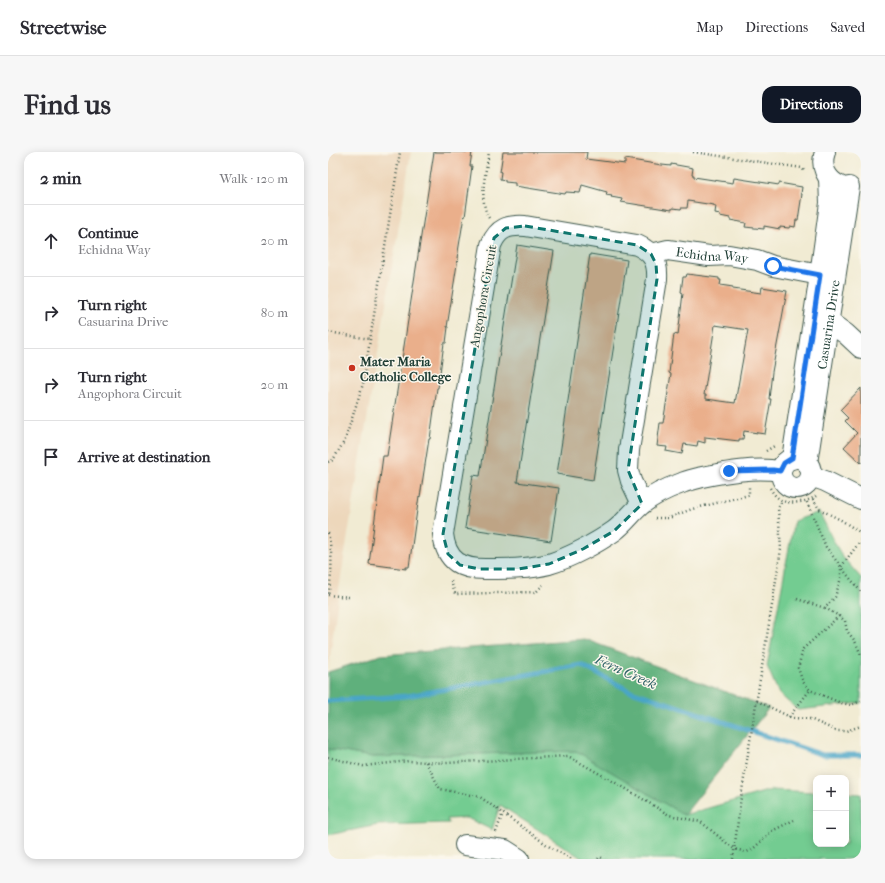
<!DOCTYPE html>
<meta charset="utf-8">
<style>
body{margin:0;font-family:"IM FELL French Canon",serif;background:#f7f7f7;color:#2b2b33}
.controls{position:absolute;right:12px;bottom:12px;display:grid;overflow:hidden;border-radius:8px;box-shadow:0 2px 10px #0003}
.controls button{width:36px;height:36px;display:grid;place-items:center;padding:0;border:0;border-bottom:1px solid #e1e1e2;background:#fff;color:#2b2b33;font:20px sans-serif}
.stop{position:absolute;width:12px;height:12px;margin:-9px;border:3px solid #1a73e8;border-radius:50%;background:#fff}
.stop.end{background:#1a73e8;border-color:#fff;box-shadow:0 1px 4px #0008}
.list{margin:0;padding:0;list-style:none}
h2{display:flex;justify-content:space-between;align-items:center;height:52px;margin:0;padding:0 16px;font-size:17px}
h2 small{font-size:13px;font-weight:400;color:#7c7c81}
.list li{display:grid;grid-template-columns:26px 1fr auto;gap:12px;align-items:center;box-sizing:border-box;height:72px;padding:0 16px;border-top:1px solid #e1e1e2}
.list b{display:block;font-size:15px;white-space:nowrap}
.list p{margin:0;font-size:13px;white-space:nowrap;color:#7c7c81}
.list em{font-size:13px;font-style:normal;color:#7c7c81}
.icon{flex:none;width:22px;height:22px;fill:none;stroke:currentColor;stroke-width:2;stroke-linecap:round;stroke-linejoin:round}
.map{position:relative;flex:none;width:533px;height:707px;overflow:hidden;border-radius:12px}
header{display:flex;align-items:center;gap:24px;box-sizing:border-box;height:56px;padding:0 20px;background:#fff;border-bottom:1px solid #e1e1e2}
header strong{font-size:19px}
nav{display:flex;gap:22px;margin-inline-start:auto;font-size:14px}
.intro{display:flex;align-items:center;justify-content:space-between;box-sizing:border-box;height:96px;padding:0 24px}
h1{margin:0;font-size:28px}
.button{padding:10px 18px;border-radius:12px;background:#111827;color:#fff;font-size:14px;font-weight:700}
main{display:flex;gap:24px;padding:0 24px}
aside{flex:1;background:#fff;border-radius:12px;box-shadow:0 2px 10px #0003}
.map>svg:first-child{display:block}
.built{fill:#edd7bb}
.green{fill:#73cc91;stroke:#498462}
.forest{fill:#5eb07b;stroke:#3e7658}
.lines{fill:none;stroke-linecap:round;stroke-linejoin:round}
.stream{stroke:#48a5c7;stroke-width:5}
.building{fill:#eaaf8b;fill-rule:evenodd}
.minor-casing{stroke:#3e574c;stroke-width:22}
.path{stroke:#3e574c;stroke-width:2.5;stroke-dasharray:1 3;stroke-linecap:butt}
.minor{stroke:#fff;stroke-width:20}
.route{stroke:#1a73e8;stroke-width:5}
.marked{fill:#0f766e;fill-opacity:0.2;stroke:#0f766e;stroke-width:3;stroke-dasharray:8 5;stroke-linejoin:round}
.poi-dot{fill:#c8321e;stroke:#fbf7ec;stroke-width:1.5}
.labels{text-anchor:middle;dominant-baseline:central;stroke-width:3;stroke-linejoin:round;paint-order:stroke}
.street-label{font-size:13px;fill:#1f3d34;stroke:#fbf7ec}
.poi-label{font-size:13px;font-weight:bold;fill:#1f3d34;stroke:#fbf7ec;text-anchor:start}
.water-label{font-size:14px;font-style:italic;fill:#2d6167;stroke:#fbf7ec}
</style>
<header>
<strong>Streetwise</strong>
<nav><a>Map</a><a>Directions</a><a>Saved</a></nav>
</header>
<div class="intro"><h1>Find us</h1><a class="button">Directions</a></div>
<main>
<aside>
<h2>2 min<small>Walk · 120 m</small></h2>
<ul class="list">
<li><svg class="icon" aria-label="ahead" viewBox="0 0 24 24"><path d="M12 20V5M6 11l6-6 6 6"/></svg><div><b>Continue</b><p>Echidna Way</p></div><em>20 m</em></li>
<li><svg class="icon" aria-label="right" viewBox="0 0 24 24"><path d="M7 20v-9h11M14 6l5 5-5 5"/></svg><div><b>Turn right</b><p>Casuarina Drive</p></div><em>80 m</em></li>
<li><svg class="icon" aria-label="right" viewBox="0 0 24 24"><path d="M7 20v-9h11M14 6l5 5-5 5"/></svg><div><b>Turn right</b><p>Angophora Circuit</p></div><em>20 m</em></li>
<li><svg class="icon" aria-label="arrive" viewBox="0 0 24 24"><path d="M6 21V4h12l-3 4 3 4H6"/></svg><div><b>Arrive at destination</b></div></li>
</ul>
</aside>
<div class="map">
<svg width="533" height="707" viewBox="0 0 533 707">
<rect width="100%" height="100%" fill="#fbf7ec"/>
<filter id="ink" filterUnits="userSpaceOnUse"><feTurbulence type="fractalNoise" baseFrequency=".025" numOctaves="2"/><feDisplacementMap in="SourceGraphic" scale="8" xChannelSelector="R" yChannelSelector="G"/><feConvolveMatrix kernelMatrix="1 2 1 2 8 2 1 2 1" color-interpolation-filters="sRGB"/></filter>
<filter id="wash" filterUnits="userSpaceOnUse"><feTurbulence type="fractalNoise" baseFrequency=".012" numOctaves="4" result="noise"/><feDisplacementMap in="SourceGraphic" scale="16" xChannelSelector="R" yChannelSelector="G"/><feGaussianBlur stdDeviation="0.9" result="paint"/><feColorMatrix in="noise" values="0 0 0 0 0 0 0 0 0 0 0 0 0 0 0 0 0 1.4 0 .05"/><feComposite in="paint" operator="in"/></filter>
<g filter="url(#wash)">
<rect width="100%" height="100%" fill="#f1ebd3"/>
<!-- built -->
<polygon class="built" points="0,0 83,0 12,431 0,519"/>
<!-- green -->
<g class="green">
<polygon points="491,360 513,403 533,426 533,551 470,558 451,542 439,514 466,369"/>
<polygon points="0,597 44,605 249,599 356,663 443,638 488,640 488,692 518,692 518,641 533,642 533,707 255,707 172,653 164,678 139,666 119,667 121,671 50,673 0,683"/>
</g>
<!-- forest -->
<polygon class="forest" points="256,487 441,556 356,663 248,599 44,605 0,597 0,520 53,503"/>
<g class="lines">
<!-- stream -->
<polyline class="stream" points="0,549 79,544 253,513 300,538 495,603 533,603"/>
</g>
<g id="blocks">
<!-- building -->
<g class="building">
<polygon points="106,0 144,0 142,14 144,14 137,65 136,64 129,106 130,106 119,175 120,175 118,191 116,191 110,236 109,236 102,287 101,287 92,345 91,344 81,415 78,415 78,417 41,412 55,304 59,304"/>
<polygon points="175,0 259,0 258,7 297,12 297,7 334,13 343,14 343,12 365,16 364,23 366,23 366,25 405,31 406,26 451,33 451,31 474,35 473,42 474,42 470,68 468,68 467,75 462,74 461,76 452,75 452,77 436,74 436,77 417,75 418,71 402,68 402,66 392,64 392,62 387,61 388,54 386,54 386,53 360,49 359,56 353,56 353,57 344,56 344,58 293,50 294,47 283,45 284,44 278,43 279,40 254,33 252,41 238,40 237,42 187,34 187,31 177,30 177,28 172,27 173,20 172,20"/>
<polygon points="189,93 226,99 189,330 231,336 223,389 137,376 145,323 152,324"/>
<polygon points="262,102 299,108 265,328 229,322"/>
<path d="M359,122l32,4v2h2l-1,5 13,2v2l28,4 1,-6 25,4 -15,81 -3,27h2l-6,35 -21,-3 -1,8h-4v2l-34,-4v6l-7,-2 -1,5 -13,-2 -2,10 -16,-3 1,-4 -10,-1 3,-23h3l8,-49 -2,-1 5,-39 4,1 5,-42 -2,-1 2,-15h3zM387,173l33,5 -13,73 -29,-4v-4h-2z"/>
<polygon points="533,236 533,311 516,295 529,281 517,269 520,266 512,258"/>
</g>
</g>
</g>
<g filter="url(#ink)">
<use href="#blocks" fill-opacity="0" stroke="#3e574c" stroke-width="1"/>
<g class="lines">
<!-- minor casing -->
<g class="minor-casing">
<g id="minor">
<path d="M497,0c-5,14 1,28 15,34"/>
<path id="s1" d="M323,102l17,-4 41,6 20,-1 28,5 16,6 47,9"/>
<polyline points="501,170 518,182 533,196"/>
<circle cx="468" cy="321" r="15"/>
<polyline points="464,307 492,123 502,51 501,26"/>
<path id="s2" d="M479,311l42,-276"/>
<polyline points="483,324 497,329 533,347"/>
<path d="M314,352l-11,-23 -3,-11 1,-20 28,-171c1,-17 -4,-27 -20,-34l-112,-19c-17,-1 -27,2 -34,19l-48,289c3,28 19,36 46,35 20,0 40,0 60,-5 20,-6 48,-21 65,-33 10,-7 18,-19 28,-27 11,-9 26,-16 40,-21 6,-3 14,-4 20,-6 25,-5 53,-10 78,-6"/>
<polyline points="137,693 177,698 191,707"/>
</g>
</g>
<!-- path -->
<g class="path">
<polyline points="365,0 474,16 477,20"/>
<path d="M161,66c-11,-19 -3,-46 0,-66"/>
<polyline points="0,180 42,187"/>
<polyline points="438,299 448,293"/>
<polyline points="0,310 5,308 17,288 35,232 72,0"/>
<path d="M442,336c3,5 6,9 11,12 9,5 27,2 35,-4"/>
<polyline points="485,347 491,357 513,368 533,381"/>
<polyline points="327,366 341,366 364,357 421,343 421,335"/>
<path d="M0,381c5,21 4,42 0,63"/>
<polyline points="533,388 513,415 533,440"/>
<polyline points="123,429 127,442 208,440 215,433"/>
<polyline points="0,443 21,445"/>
<polyline points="469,447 497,456 507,445 513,426 513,415 498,395 478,348"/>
<polyline points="497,456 511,464 517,469 519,479 527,489 533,503"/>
<polyline points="511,464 475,497 470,516 475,530 482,538 513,551 523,553 533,549"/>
<polyline points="429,549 464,566 482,567 509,579 518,579 533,574"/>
<polyline points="461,565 482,538"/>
<polyline points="0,605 35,614 81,609 118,611 240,604 295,635 341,663 373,670 406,697 419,700 425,697 444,679 466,668"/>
<polyline points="98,610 112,637 152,645 222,695 244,707"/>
<polyline points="168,680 175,661"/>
<polyline points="270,707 272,705 276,707"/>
<polyline points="405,707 413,645 453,397 450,356 454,349"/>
</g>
<!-- minor -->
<use href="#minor" class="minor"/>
</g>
</g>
<g class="lines" filter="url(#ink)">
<!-- route -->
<polyline class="route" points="401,319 445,318 452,319 456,311 464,306 492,123 445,114"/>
</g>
<!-- marked area -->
<path class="marked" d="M197,74l112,19 14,9 5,10 1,15 -29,191 14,34 -28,27 -31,18 -34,15 -31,5h-39l-19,-4 -12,-11 -5,-20 51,-296 12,-10z"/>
<!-- markers -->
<circle class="poi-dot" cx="24" cy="216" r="4"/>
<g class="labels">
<!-- street labels -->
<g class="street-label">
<text stroke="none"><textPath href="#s1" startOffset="62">Echidna Way</textPath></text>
<text transform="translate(155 144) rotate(-80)">Angophora Circuit</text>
<text stroke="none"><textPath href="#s2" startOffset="140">Casuarina Drive</textPath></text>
</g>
<!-- poi labels -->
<g class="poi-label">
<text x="32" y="209">Mater Maria<tspan x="32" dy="15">Catholic College</tspan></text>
</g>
<!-- water labels -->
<g class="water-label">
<text transform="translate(298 520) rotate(24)">Fern Creek</text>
</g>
</g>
</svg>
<div class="controls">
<button>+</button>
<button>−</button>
</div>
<div class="stop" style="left:445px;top:114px"></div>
<div class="stop end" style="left:401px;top:319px"></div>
</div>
</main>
